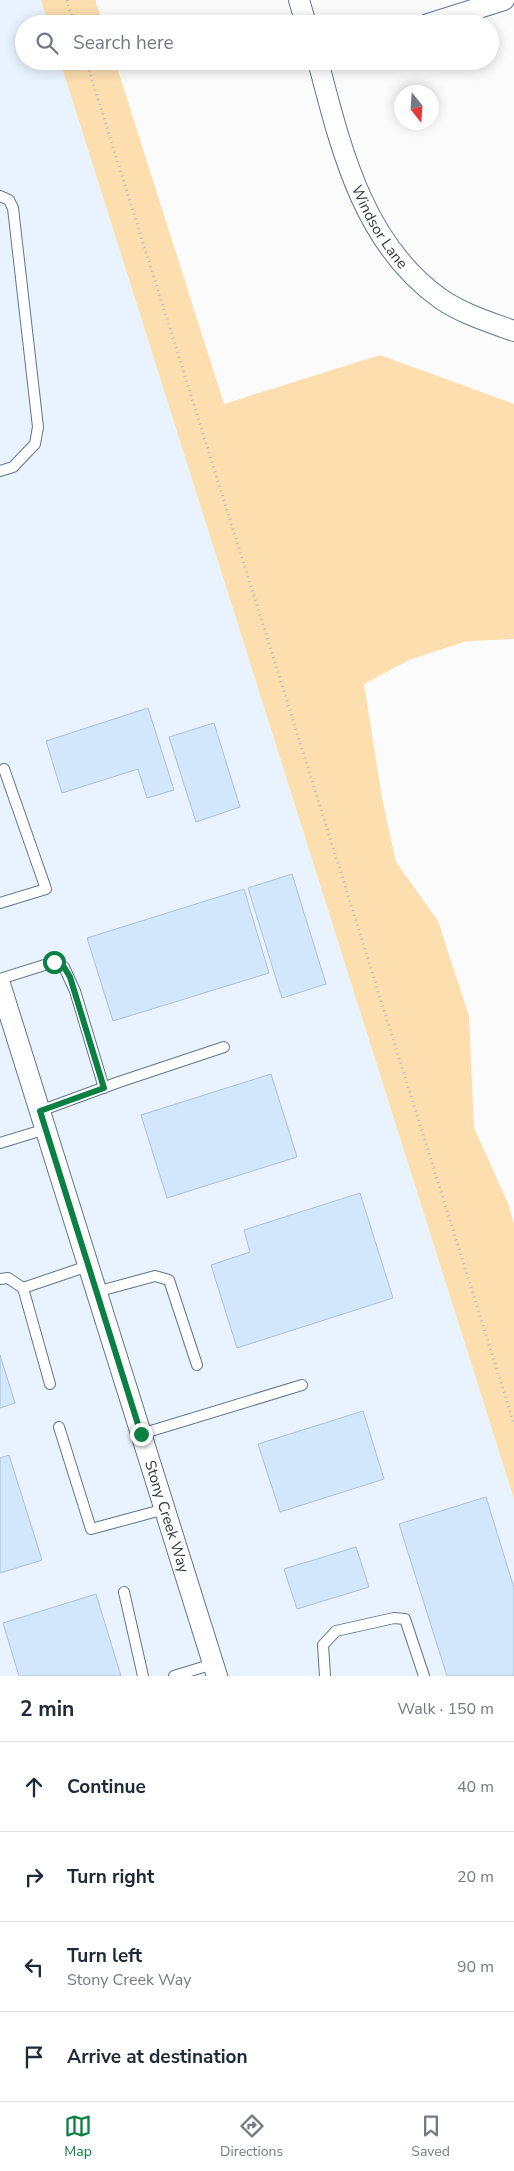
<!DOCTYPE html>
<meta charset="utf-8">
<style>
body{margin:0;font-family:"Nunito Sans",sans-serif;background:#f2f2f3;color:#1f2937}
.compass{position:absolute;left:394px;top:85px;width:45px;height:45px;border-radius:50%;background:#fff;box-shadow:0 2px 12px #0003;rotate:163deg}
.stop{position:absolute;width:15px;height:15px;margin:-11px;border:4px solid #0b8043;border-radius:50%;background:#fff}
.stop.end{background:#0b8043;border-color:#fff;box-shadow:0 1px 5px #0008}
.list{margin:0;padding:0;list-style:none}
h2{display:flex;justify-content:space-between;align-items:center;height:65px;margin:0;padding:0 20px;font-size:21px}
h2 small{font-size:16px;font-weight:400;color:#747a83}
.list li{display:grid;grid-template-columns:32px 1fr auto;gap:15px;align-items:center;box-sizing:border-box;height:90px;padding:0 20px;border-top:1px solid #e0e1e3}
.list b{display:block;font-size:19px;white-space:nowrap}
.list p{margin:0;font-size:16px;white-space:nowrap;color:#747a83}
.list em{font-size:16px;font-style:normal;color:#747a83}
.icon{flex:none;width:28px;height:28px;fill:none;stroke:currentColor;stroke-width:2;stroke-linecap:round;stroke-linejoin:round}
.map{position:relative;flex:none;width:514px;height:1676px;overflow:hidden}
.search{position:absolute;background:#fff;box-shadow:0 2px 12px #0003;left:15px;right:15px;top:15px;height:55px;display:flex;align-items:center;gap:12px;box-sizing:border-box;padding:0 18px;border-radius:28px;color:#747a83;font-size:19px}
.sheet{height:425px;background:#fff}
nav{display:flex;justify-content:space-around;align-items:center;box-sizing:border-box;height:70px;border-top:1px solid #e0e1e3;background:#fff;font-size:14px;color:#747a83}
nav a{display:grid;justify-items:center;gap:2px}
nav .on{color:#0b8043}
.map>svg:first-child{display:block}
.built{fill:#e9f3ff}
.green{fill:#fcdeaf}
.building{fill:#d2e6fc;stroke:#adc0d6}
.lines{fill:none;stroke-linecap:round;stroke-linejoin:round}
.service-casing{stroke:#65768a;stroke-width:12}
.minor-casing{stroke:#65768a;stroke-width:22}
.path{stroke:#b8babd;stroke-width:3;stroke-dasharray:1 4;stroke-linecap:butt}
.service{stroke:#fff;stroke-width:10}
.minor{stroke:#fff;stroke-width:20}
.route{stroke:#0b8043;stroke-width:6}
.labels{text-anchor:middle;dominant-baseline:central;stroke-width:4;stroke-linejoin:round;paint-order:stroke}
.street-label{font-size:15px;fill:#2d353d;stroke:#fbfbfb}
</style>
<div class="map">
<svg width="514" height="1676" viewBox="0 0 514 1676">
<rect width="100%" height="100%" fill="#fbfbfb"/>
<!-- built -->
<polygon class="built" points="0,0 41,0 48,24 24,24 24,61 60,61 514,1499 514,1676 0,1676"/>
<!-- green -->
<g class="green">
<polygon points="41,0 95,0 103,24 48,24"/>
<polygon points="60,61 115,61 224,404 380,355 514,404 514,639 467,641 409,660 364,684 382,798 396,862 438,921 469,1016 474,1128 508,1203 514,1224 514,1499"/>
</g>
<!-- building -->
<g class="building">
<polygon points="148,708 174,790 147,798 138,769 62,793 46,741"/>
<polygon points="214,723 240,807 196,822 169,737"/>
<polygon points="292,874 326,984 282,998 248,888"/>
<polygon points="244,889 269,973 113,1021 87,938"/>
<polygon points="271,1074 297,1157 167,1198 141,1115"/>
<polygon points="360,1193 393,1298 237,1348 211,1265 250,1252 244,1230"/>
<polygon points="0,1355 15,1403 0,1408"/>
<polygon points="363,1411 384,1479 280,1512 258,1444"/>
<polygon points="9,1455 42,1560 0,1573 0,1458"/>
<polygon points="486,1497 514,1588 514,1676 447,1676 399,1524"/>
<polygon points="356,1547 369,1587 297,1609 284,1569"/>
<polygon points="96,1594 121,1676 19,1676 3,1623"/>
</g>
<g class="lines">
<!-- service casing -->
<g class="service-casing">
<g id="service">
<polyline points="0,196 9,200 13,208 38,427 35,444 13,467 0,471"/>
<polyline points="0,903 46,889 4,769"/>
<polyline points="0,979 54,962 64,967 75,991 104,1088"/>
<polyline points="40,1111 119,1082 224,1047"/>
<polyline points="0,1143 46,1129"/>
<polyline points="0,1279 8,1278 23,1288"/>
<polyline points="96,1292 155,1276 169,1280 197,1365"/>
<polyline points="50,1384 23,1288 88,1266"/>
<polyline points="59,1427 91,1529 165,1509"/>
<polyline points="141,1434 302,1385"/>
<polyline points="124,1592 143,1676"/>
<polyline points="174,1676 213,1664"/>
<polyline points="325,1676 323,1645 336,1631 394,1618 405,1619 424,1676"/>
</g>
</g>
<!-- minor casing -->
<g class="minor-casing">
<g id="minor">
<polyline points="299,0 306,24"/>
<polyline points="428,24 504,0"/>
<path id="s1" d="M318,61c23,88 45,183 123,238 22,15 48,23 73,32"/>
<path id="s2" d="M0,984l217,692"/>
</g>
</g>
<!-- path -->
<g class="path">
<polyline points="67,0 74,24"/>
<polyline points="86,61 514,1424"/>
</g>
<!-- service -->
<use href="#service" class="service"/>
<!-- minor -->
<use href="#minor" class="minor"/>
</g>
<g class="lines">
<!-- route -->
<polyline class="route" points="54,962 64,967 70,977 104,1088 40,1111 141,1434"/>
</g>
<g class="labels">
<!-- street labels -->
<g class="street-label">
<text stroke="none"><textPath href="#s1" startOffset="178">Windsor Lane</textPath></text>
<text stroke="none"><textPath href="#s2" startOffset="558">Stony Creek Way</textPath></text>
</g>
</g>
</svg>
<svg class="compass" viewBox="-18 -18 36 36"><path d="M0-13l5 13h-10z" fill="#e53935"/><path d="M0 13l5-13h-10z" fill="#747a83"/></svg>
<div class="stop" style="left:54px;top:962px"></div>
<div class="stop end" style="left:141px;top:1434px"></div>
<div class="search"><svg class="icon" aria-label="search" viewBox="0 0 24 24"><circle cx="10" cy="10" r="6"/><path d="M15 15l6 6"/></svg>Search here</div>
</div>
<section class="sheet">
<h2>2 min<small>Walk · 150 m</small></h2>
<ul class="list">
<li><svg class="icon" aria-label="ahead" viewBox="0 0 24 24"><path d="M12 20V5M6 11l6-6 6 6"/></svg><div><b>Continue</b></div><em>40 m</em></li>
<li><svg class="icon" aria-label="right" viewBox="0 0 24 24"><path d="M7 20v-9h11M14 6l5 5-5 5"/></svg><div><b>Turn right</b></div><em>20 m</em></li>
<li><svg class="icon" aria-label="left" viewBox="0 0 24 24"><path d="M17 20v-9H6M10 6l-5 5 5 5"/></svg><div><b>Turn left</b><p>Stony Creek Way</p></div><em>90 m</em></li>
<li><svg class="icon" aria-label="arrive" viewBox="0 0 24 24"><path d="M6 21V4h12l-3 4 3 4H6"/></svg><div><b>Arrive at destination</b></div></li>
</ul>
</section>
<nav>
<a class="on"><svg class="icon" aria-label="map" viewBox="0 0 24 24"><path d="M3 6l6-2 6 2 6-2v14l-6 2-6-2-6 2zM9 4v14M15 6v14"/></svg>Map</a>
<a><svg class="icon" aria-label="directions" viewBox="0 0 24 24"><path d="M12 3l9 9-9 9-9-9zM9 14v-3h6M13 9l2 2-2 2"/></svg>Directions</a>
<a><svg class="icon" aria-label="saved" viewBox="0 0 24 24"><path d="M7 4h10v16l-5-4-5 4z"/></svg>Saved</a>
</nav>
